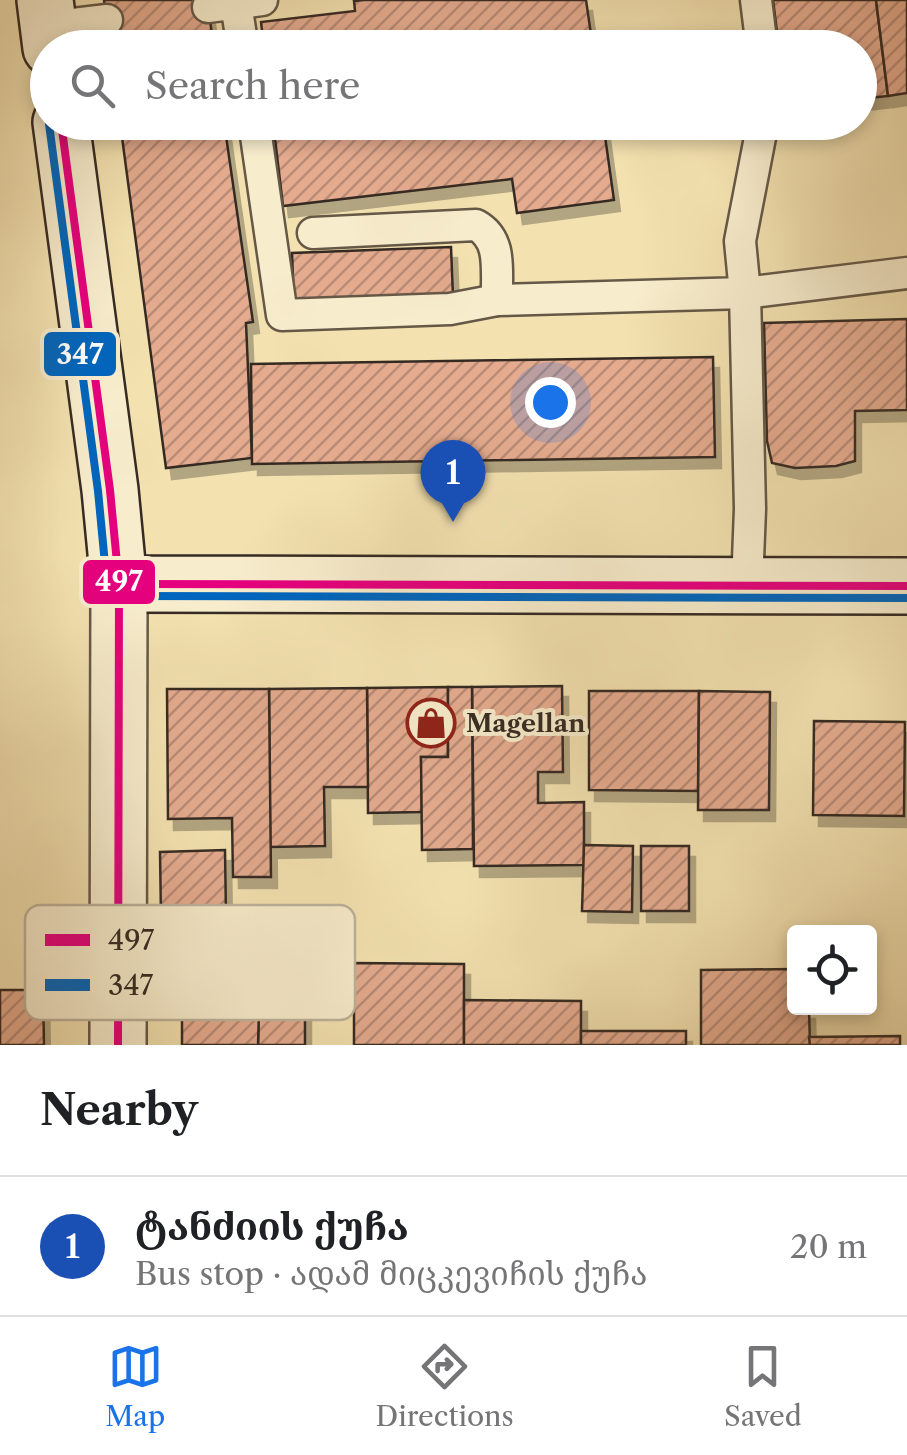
<!DOCTYPE html>
<meta charset="utf-8">
<style>
body{margin:0;font-family:"Libre Caslon Text","Noto Serif Georgian",serif;background:#f6f6f6;color:#202124}
.controls{position:absolute;right:30px;bottom:30px;display:grid;overflow:hidden;border-radius:10px;box-shadow:0 5px 15px #0003}
.controls button{width:90px;height:90px;display:grid;place-items:center;padding:0;border:0;border-bottom:2px solid #e0e0e0;background:#fff;color:#202124;font:50px sans-serif}
.you{position:absolute;left:550px;top:402px;width:35px;height:35px;margin:-25px;border:8px solid #fff;border-radius:50%;background:#1a73e8;box-shadow:0 0 0 15px #1a73e833}
.badge{display:grid;place-items:center;width:65px;height:65px;border-radius:50%;background:#1a73e8;color:#fff;font-size:32px;font-weight:700}
.pin{position:absolute;translate:-50% -82px;filter:drop-shadow(0 2px 5px #0008)}
.pin::after{content:'';position:absolute;top:52px;width:35px;height:30px;background:inherit;clip-path:polygon(0 0,100% 0,50% 100%)}
.list{margin:0;padding:0;list-style:none}
h2{display:flex;justify-content:space-between;align-items:center;height:130px;margin:0;padding:0 40px;font-size:42px}
h2 small{font-size:32px;font-weight:400;color:#757577}
.list li{display:grid;grid-template-columns:65px 1fr auto;gap:30px;align-items:center;box-sizing:border-box;height:140px;padding:0 40px;border-top:2px solid #e0e0e0}
.list b{display:block;font-size:38px;white-space:nowrap}
.list p{margin:0;font-size:32px;white-space:nowrap;color:#757577}
.list em{font-size:32px;font-style:normal;color:#757577}
.icon{flex:none;width:55px;height:55px;fill:none;stroke:currentColor;stroke-width:2;stroke-linecap:round;stroke-linejoin:round}
.map{position:relative;flex:none;width:907px;height:1045px;overflow:hidden}
.search{position:absolute;background:#fff;box-shadow:0 5px 15px #0003;left:30px;right:30px;top:30px;height:110px;display:flex;align-items:center;gap:25px;box-sizing:border-box;padding:0 35px;border-radius:55px;color:#757577;font-size:38px}
.sheet{height:270px;background:#fff}
nav{display:flex;justify-content:space-around;align-items:center;box-sizing:border-box;height:140px;border-top:2px solid #e0e0e0;background:#fff;font-size:28px;color:#757577}
nav a{display:grid;justify-items:center;gap:5px}
nav .on{color:#1a73e8}
.map>svg:first-child{display:block}
.building{fill:url(#building-hatch);stroke:#362b24;stroke-width:2.5;filter:url(#shadow)}
.lines{fill:none;stroke-linecap:round;stroke-linejoin:round}
.service-casing{stroke:#655847;stroke-width:35}
.minor-casing{stroke:#655847;stroke-width:60}
.secondary-casing{stroke:#362b24;stroke-width:60}
.service{stroke:#f7eccc;stroke-width:30}
.minor{stroke:#f7eccc;stroke-width:55}
.secondary{stroke:#f7eccc;stroke-width:55}
.bus-1-casing{stroke:#f7eccc;stroke-width:15}
.bus-2-casing{stroke:#f7eccc;stroke-width:15}
.bus-1{stroke:#e5007d;stroke-width:8}
.bus-2{stroke:#0065bd;stroke-width:8}
.labels{text-anchor:middle;dominant-baseline:central;stroke-width:8;stroke-linejoin:round;paint-order:stroke}
.poi-label{font-size:25px;font-weight:bold;fill:#362b24;stroke:#f7eccc;text-anchor:start}
.key{fill:#f7eccc;stroke:#bdb29a;stroke-width:2.5}
.key-label{font-size:28px;fill:#362b24}
.line-badge{stroke:#f7eccc;stroke-width:4}
.badge-label{font-size:28px;text-anchor:middle;font-weight:bold;fill:#fff}
</style>
<div class="map">
<svg width="907" height="1045" viewBox="0 0 907 1045">
<defs>
<pattern id="building-hatch" width="6" height="6" patternUnits="userSpaceOnUse" patternTransform="scale(2.5)"><rect width="6" height="6" fill="#e4ab8f"/><path d="M-1 1l2-2M0 6l6-6M5 7l2-2" fill="none" stroke="#ba8b75"/></pattern>
<filter id="shadow"><feDropShadow dx="6" dy="11" stdDeviation="0" flood-color="#0004"/></filter>
</defs>
<rect width="100%" height="100%" fill="#f3e1b0"/>
<filter id="stains"><feTurbulence type="fractalNoise" baseFrequency=".002" numOctaves="4"/><feColorMatrix values="0 0 0 0 .2 0 0 0 0 .09 0 0 0 0 .02 0 0 0 .5 -.17"/></filter>
<radialGradient id="worn" r=".72"><stop offset=".6" stop-color="#630" stop-opacity="0"/><stop offset="1" stop-color="#630" stop-opacity=".3"/></radialGradient>
<!-- building -->
<g class="building">
<polygon points="104,0 207,0 214,48 110,48"/>
<polygon points="364,0 586,0 593,48 264,48 261,22 355,11 354,1"/>
<polygon points="773,0 876,0 888,96 860,99 860,48 779,48"/>
<polygon points="876,0 907,0 907,93 888,96"/>
<polygon points="120,122 224,122 253,322 246,323 252,458 166,468"/>
<polygon points="273,122 603,122 614,200 517,213 512,179 283,206"/>
<polygon points="451,247 453,296 294,303 292,253"/>
<polygon points="907,319 907,410 855,411 855,461 836,466 795,468 772,463 767,441 764,323"/>
<polygon points="713,357 715,457 252,464 251,364"/>
<polygon points="562,686 563,772 538,772 538,803 584,802 584,865 474,866 472,687"/>
<polygon points="448,687 448,757 421,757 422,812 368,813 367,688"/>
<polygon points="448,687 472,687 473,849 422,850 421,757 448,757"/>
<polygon points="367,688 368,787 324,787 325,846 270,847 269,689"/>
<polygon points="167,689 269,689 271,877 233,877 232,818 168,819"/>
<polygon points="589,691 699,691 698,791 589,790"/>
<polygon points="699,691 770,692 769,810 698,810"/>
<polygon points="814,721 905,722 904,816 813,815"/>
<polygon points="584,845 633,846 632,912 582,911"/>
<rect x="641" y="846" width="48" height="65"/>
<polygon points="225,850 226,916 161,918 160,852"/>
<polygon points="354,963 464,964 464,1045 354,1045"/>
<polygon points="794,969 794,1008 809,1008 810,1045 701,1045 701,970"/>
<polygon points="0,990 43,990 44,1045 0,1045"/>
<polygon points="259,999 305,999 305,1045 258,1045"/>
<polygon points="464,1000 581,1001 581,1045 464,1045"/>
<polygon points="182,1009 259,1009 258,1045 182,1045"/>
<rect x="581" y="1031" width="105" height="14"/>
<polygon points="900,1036 900,1045 810,1045 809,1037"/>
</g>
<g class="lines">
<!-- service casing -->
<g class="service-casing">
<g id="service">
<polyline points="756,0 762,48"/>
<polyline points="236,4 243,48"/>
<polyline points="208,7 262,0"/>
<polyline points="48,27 107,20"/>
<polyline points="254,122 282,315 450,309 497,300 745,293 740,241 763,122"/>
<path d="M313,233l163,-8c27,15 20,46 21,75"/>
<polyline points="747,585 750,509 745,293 907,273"/>
</g>
</g>
<!-- minor casing -->
<g class="minor-casing">
<polyline id="minor" points="118,1045 119,584"/>
</g>
<!-- secondary casing -->
<g class="secondary-casing">
<g id="secondary">
<polyline points="45,0 51,48"/>
<polyline points="61,122 110,490 119,584 907,586"/>
</g>
</g>
<!-- service -->
<use href="#service" class="service"/>
<!-- minor -->
<use href="#minor" class="minor"/>
<!-- secondary -->
<use href="#secondary" class="secondary"/>
<!-- bus-1 casing -->
<g class="bus-1-casing">
<g id="bus-1">
<polyline points="61,122 110,490 119,584 118,1045"/>
<polyline points="119,584 907,586"/>
</g>
</g>
<!-- bus-2 casing -->
<g class="bus-2-casing">
<g id="bus-2">
<polyline points="49,124 98,491 107,585"/>
<polyline points="119,596 907,598"/>
</g>
</g>
<!-- bus-1 -->
<use href="#bus-1" class="bus-1"/>
<!-- bus-2 -->
<use href="#bus-2" class="bus-2"/>
</g>
<!-- icons -->
<defs>
<g id="shop-ring" transform="scale(2.5)"><circle r="9.5" fill="#f7eccc" stroke="#8f2418" stroke-width="1.5"/><path d="M-5-2.5h2.3a2.7 3.5 0 0 1 5.4 0H5L5.5 6h-11ZM-1.5-2.5h3a1.5 2.3 0 0 0-3 0Z" fill="#8f2418"/></g>
</defs>
<g fill-rule="evenodd">
<use href="#shop-ring" x="431" y="723"/>
</g>
<g class="labels">
<!-- poi labels -->
<g class="poi-label">
<text x="466" y="723">Magellan</text>
</g>
</g>
<!-- legend -->
<rect x="25" y="905" width="330" height="115" rx="15" class="key"/>
<rect x="45" y="934" width="45" height="12" fill="#e5007d"/>
<rect x="45" y="979" width="45" height="12" fill="#0065bd"/>
<g class="key-label">
<text x="108" y="950">497</text>
<text x="108" y="995">347</text>
</g>
<g class="line-badge">
<rect x="42" y="330" width="76" height="48" rx="10" fill="#0065bd"/>
<rect x="81" y="558" width="76" height="48" rx="10" fill="#e5007d"/>
</g>
<g class="badge-label">
<text x="80" y="364">347</text>
<text x="119" y="591">497</text>
</g>
<rect width="100%" height="100%" filter="url(#stains)"/>
<rect width="100%" height="100%" fill="url(#worn)"/>
</svg>
<div class="controls">
<button><svg class="icon" aria-label="locate" viewBox="0 0 24 24"><circle cx="12" cy="12" r="6"/><path d="M12 2v4M12 18v4M2 12h4M18 12h4"/></svg></button>
</div>
<div class="you"></div>
<div class="pin badge" style="left:453px;top:522px;background:#1a4fb4">1</div>
<div class="search"><svg class="icon" aria-label="search" viewBox="0 0 24 24"><circle cx="10" cy="10" r="6"/><path d="M15 15l6 6"/></svg>Search here</div>
</div>
<section class="sheet">
<h2>Nearby<small></small></h2>
<ul class="list">
<li><span class="badge" style="background:#1a4fb4">1</span><div><b>ტანძიის ქუჩა</b><p>Bus stop · ადამ მიცკევიჩის ქუჩა</p></div><em>20 m</em></li>
</ul>
</section>
<nav>
<a class="on"><svg class="icon" aria-label="map" viewBox="0 0 24 24"><path d="M3 6l6-2 6 2 6-2v14l-6 2-6-2-6 2zM9 4v14M15 6v14"/></svg>Map</a>
<a><svg class="icon" aria-label="directions" viewBox="0 0 24 24"><path d="M12 3l9 9-9 9-9-9zM9 14v-3h6M13 9l2 2-2 2"/></svg>Directions</a>
<a><svg class="icon" aria-label="saved" viewBox="0 0 24 24"><path d="M7 4h10v16l-5-4-5 4z"/></svg>Saved</a>
</nav>
